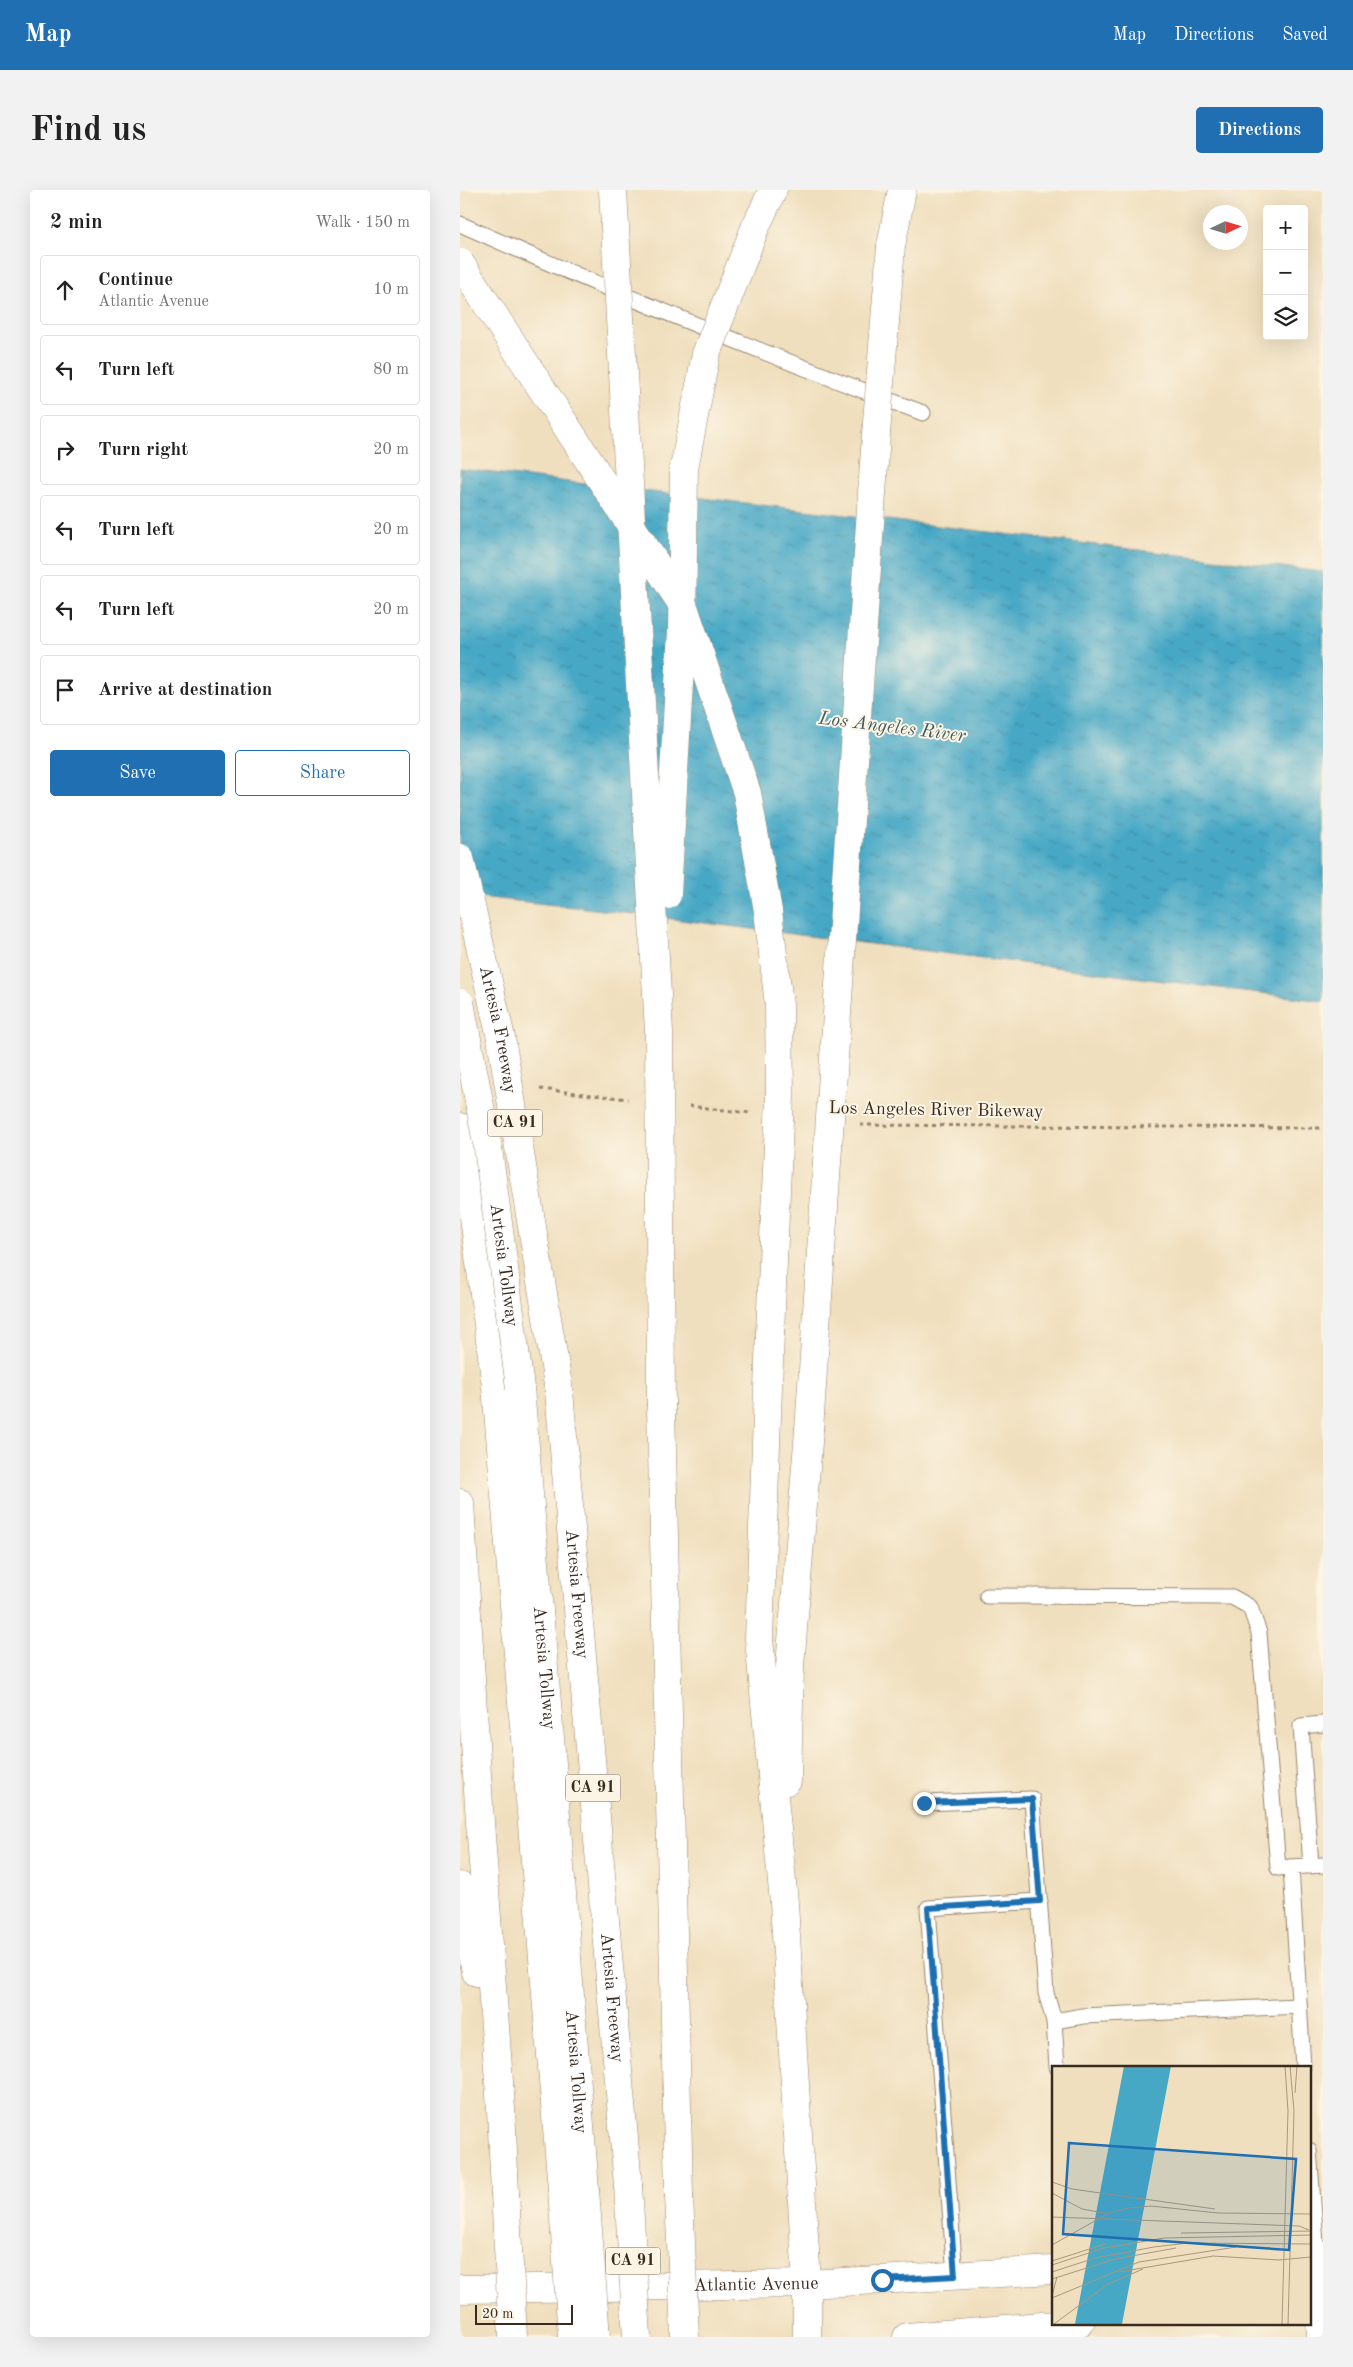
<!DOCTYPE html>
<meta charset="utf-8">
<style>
body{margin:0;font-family:"Old Standard TT",serif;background:#f2f2f2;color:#222}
.controls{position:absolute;right:15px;top:15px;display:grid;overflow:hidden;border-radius:5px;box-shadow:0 5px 20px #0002}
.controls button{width:45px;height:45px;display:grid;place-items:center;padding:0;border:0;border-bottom:1px solid #e0e0e0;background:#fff;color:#222;font:25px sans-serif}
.compass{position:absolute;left:743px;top:15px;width:45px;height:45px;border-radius:50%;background:#fff;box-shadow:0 5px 20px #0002;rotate:86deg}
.scale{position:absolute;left:15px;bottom:12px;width:98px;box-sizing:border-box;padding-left:5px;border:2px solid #3b2a1e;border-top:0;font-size:14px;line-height:18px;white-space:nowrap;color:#3b2a1e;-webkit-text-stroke:4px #fcf5e5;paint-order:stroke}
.stop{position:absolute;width:15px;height:15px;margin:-11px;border:4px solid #1f6fb2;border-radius:50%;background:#fff}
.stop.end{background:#1f6fb2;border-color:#fff;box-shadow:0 1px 5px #0008}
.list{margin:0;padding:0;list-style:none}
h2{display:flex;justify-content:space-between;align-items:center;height:65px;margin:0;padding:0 20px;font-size:21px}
h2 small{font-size:16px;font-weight:400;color:#767676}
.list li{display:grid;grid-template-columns:32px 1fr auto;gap:15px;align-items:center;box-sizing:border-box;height:70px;margin:0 10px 10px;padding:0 10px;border:1px solid #e0e0e0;border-radius:5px}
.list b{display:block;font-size:19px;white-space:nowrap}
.list p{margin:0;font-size:16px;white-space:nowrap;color:#767676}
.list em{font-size:16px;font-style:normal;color:#767676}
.actions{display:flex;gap:10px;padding:15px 20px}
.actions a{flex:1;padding:11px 0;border:1px solid #1f6fb2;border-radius:5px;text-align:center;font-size:18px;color:#1f6fb2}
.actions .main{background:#1f6fb2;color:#fff}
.icon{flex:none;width:28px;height:28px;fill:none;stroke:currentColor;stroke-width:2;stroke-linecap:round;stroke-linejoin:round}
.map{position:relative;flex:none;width:863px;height:2147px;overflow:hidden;border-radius:5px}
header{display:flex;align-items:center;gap:30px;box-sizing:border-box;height:70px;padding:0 25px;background:#1f6fb2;color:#fff}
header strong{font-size:24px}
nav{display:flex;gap:28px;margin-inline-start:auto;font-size:18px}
.intro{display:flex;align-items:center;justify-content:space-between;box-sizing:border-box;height:120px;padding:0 30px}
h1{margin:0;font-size:35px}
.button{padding:12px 22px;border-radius:5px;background:#1f6fb2;color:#fff;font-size:18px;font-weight:700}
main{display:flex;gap:30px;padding:0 30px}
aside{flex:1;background:#fff;border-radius:5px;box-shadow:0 5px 20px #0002}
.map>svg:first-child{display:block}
.water{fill:url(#water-ripples);stroke:#416972}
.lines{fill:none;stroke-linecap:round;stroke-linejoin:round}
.lane-casing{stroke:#96846e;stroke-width:17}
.secondary-casing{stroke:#96846e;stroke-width:29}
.primary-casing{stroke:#96846e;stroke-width:29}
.highway-casing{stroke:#96846e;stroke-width:29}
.path{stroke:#96846e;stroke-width:3;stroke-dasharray:4 4;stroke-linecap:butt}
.lane{stroke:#fff;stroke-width:15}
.secondary{stroke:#fff;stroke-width:28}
.primary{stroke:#fff;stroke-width:28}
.highway{stroke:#fff;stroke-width:28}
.highway-bridge-casing{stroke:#96846e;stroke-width:29;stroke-linecap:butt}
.highway-bridge{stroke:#fff;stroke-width:28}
.route{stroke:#1f6fb2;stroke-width:6}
.labels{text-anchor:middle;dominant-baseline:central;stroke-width:4;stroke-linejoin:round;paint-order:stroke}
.shield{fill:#fcf5e5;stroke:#75675a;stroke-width:1}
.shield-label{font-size:16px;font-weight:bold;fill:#3b2a1e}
.street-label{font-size:18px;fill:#3b2a1e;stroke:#fcf5e5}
.water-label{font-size:19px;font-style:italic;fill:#405c61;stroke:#fcf5e5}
.inset-road{fill:none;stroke:#a8977e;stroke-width:1}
.view{fill:#1f6fb2;fill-opacity:0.15;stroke:#1f6fb2;stroke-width:2.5}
.inset-edge{fill:none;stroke:#3b2a1e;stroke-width:2.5}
</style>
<header>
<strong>Map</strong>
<nav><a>Map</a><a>Directions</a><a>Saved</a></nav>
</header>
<div class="intro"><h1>Find us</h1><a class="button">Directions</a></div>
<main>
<aside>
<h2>2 min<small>Walk · 150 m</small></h2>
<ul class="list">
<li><svg class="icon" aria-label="ahead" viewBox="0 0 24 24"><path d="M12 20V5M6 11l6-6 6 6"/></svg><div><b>Continue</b><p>Atlantic Avenue</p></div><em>10 m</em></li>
<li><svg class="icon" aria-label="left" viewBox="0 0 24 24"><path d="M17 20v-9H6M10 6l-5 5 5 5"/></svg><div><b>Turn left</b></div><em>80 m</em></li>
<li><svg class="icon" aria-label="right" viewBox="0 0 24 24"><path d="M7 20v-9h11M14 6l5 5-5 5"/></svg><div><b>Turn right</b></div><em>20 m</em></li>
<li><svg class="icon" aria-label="left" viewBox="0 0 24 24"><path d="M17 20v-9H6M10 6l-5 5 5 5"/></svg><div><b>Turn left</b></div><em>20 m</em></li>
<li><svg class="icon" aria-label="left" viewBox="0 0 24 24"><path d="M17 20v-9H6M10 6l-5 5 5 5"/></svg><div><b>Turn left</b></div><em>20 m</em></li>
<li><svg class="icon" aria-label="arrive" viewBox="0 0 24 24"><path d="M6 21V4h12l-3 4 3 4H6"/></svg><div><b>Arrive at destination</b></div></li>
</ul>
<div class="actions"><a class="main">Save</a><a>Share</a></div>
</aside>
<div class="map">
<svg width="863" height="2147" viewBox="0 0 863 2147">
<defs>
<pattern id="water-ripples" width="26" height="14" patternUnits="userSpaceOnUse" patternTransform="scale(1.25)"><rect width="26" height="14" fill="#47a8c6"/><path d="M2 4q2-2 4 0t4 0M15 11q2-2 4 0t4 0" fill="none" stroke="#3c89a0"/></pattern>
</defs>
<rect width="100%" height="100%" fill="#fcf5e5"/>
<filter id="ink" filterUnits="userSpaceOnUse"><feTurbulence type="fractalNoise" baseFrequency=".02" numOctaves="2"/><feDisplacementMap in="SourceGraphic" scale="10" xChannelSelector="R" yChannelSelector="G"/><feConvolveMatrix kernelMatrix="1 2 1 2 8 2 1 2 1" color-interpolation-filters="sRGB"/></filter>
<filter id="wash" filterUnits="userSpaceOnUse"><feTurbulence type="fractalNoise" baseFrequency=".0096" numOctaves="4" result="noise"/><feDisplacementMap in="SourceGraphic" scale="20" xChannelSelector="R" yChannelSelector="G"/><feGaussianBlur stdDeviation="1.12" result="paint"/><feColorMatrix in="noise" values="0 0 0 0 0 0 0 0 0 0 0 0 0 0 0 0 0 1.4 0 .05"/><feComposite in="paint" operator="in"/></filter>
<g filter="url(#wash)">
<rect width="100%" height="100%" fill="#f0dfbe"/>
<!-- water -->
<polygon class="water" points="0,279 863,382 863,811 134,719 0,705"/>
</g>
<g filter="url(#ink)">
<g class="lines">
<!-- lane casing -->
<g class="lane-casing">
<g id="lane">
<path d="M0,34c152,68 307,131 463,189"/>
<polyline points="527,1406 772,1407 790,1417 799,1443 818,1678 831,1677"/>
<polyline points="464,1613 572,1609 586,1803 594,1831 597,1877"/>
<polyline points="851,1676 841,1536 863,1534"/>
<polyline points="594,1831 623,1826 839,1816"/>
<polyline points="843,1877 831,1677 863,1675"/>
<polyline points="849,1960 857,2066"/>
<polyline points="495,2086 468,1718 580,1711"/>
</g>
</g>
<!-- secondary casing -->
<g class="secondary-casing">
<polyline id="secondary" points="857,2066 861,2147"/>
</g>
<!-- primary casing -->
<g class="primary-casing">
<g id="primary">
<polyline points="849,2066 863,2065"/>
<path id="s1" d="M0,2099l347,-5 246,-14"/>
<polyline points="849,2120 863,2119"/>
<polyline points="447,2147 620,2133"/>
</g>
</g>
<!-- highway casing -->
<g class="highway-casing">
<g id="highway">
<polyline points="295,38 313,0"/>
<polyline points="431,56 442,0"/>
<polyline points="0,937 9,989 36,1196 102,1999"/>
<polyline points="310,1143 299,1449 324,1713 347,2094 347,2147"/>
<path id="s2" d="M60,1198l30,350 35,452"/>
<path id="s3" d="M99,1201l69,794"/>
<polyline points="201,1216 219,2005"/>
<polyline points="0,1313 20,1632 41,1919 45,2003"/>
<polyline points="327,1591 330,1476 349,1240"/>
<polyline points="0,1696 16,1782"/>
</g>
</g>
<!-- path -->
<g class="path">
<polyline points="80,899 168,909"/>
<polyline points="229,916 290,923"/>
<polyline points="400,935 863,938"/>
</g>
<!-- lane -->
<use href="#lane" class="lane"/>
<!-- secondary -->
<use href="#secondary" class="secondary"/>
<!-- primary -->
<use href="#primary" class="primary"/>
<!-- highway -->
<use href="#highway" class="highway"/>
<!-- highway-bridge casing -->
<g class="highway-bridge-casing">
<g id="highway-bridge">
<polyline points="153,0 199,842 201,1216"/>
<polyline points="0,73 224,417 287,603 308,721 319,815 320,907 310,1143"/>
<path id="s4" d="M0,668l41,180 58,353"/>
<polyline points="207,705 222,441 224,278 246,164 295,38"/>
<path id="s5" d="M0,813l28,145 32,240"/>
<polyline points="349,1240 416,244 431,56"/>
<polyline points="168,1995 177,2147"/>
<polyline points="102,1999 112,2147"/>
<polyline points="125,2000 136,2147"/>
<polyline points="45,2003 53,2147"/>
<polyline points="219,2005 225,2147"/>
</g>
</g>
<!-- highway-bridge -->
<use href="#highway-bridge" class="highway-bridge"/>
</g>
</g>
<g class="lines" filter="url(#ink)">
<!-- route -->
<polyline class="route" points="422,2090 495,2086 468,1718 580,1711 572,1609 464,1613"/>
</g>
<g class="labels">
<!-- shield labels -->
<g class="shield">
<rect x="27.5" y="919.5" width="55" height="27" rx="4"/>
<rect x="105.5" y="1584.5" width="55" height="27" rx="4"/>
<rect x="145.5" y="2057.5" width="55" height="27" rx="4"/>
</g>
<g class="shield-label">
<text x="55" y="933">CA 91</text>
<text x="133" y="1598">CA 91</text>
<text x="173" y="2071">CA 91</text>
</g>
<!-- street labels -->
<g class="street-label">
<text stroke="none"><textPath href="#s4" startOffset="176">Artesia Freeway</textPath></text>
<text transform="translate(476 920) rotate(1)">Los Angeles River Bikeway</text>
<text stroke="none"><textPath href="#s5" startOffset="266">Artesia Tollway</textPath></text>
<text stroke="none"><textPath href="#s3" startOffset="204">Artesia Freeway</textPath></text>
<text stroke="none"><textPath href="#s2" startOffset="281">Artesia Tollway</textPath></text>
<text stroke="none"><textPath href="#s3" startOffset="609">Artesia Freeway</textPath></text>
<text stroke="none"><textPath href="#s2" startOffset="686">Artesia Tollway</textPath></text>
<text stroke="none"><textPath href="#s1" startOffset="296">Atlantic Avenue</textPath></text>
</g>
<!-- water labels -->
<g class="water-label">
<text transform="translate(432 538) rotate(7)">Los Angeles River</text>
</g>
</g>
<!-- overview -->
<g transform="translate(592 1876)">
<rect width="259" height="259" fill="#f0dfbe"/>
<path d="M72,0h47l-49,258h-47z" fill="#47a8c6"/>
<path class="inset-road" d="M243,27l2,-27M0,116l20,7 143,20M0,127l30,16 27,5M0,151l247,9 10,4M129,167l130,-2M0,179l57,-32 20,-5 22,-2 67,7 93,1M0,195l53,-17M0,199l52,-17 60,-10 147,-3M0,206l43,-14 59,-11 34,-4 123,1M67,206l94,-16 66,4 32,-3M0,213l63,-20 61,-11M0,230l5,-19M0,232l87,-36 97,-15M2,258l54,-40 35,-15M230,258l6,-213 -3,-45M236,258l6,-213 -4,-45"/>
<path class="view" d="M17,77l227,16 -7,91 -226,-16z"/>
<rect width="259" height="259" class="inset-edge"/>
</g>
</svg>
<div class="controls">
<button>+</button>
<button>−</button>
<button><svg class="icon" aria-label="layers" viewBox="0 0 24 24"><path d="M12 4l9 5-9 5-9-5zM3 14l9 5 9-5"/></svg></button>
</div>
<svg class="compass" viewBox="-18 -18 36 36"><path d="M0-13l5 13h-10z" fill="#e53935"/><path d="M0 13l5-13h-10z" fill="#767676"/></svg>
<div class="scale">20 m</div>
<div class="stop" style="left:422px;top:2090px"></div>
<div class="stop end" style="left:464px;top:1613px"></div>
</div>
</main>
